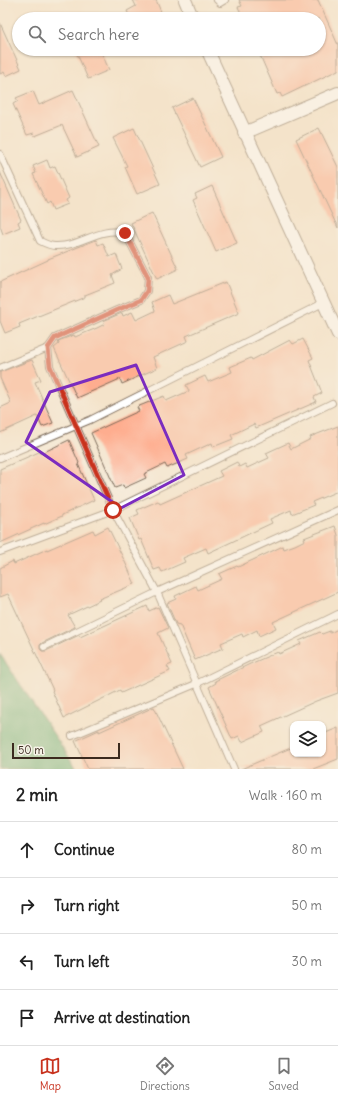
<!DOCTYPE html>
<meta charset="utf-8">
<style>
body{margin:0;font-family:Delius,sans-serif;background:#f6f6f6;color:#222}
.controls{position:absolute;right:12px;bottom:12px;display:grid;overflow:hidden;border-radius:8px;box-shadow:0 1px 3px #0004}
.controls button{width:36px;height:36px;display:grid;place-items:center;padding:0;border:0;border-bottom:1px solid #e0e0e0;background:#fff;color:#222;font:20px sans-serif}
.scale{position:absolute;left:12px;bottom:10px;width:108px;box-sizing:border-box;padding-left:4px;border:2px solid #3b2a1e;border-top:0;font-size:11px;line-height:14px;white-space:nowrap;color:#3b2a1e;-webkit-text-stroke:3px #f7f3e8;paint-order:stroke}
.stop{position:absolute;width:12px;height:12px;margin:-9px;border:3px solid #c8321e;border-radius:50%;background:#fff}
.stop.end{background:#c8321e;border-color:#fff;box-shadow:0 1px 4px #0008}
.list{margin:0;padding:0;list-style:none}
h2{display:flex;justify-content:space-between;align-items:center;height:52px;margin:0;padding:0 16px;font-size:17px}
h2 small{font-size:13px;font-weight:400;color:#767676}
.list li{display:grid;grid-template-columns:26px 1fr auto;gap:12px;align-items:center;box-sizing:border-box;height:56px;padding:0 16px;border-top:1px solid #e0e0e0}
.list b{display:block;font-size:15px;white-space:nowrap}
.list em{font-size:13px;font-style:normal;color:#767676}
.icon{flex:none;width:22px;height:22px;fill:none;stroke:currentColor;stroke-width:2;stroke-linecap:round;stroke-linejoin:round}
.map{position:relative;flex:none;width:338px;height:769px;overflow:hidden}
.search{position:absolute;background:#fff;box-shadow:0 1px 3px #0004;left:12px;right:12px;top:12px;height:44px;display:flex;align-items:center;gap:10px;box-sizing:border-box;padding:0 14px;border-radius:22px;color:#767676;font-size:15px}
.sheet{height:276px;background:#fff}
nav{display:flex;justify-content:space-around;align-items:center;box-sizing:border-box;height:56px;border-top:1px solid #e0e0e0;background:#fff;font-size:11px;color:#767676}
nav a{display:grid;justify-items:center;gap:2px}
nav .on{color:#c8321e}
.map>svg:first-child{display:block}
.forest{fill:#64b078;stroke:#506d4b}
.building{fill:#fead8f}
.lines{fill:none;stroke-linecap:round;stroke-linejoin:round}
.service-casing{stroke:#7c6b5a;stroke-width:8}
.minor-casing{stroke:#7c6b5a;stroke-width:14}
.service{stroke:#fff;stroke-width:6}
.minor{stroke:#fff;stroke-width:12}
.route{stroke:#c8321e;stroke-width:5}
.marked{fill:none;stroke:#7b2cbf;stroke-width:3;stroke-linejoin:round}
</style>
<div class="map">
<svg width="338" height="769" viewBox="0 0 338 769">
<rect width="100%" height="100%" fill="#f7f3e8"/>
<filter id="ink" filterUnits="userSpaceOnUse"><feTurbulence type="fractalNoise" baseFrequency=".025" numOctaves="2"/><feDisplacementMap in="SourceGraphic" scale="8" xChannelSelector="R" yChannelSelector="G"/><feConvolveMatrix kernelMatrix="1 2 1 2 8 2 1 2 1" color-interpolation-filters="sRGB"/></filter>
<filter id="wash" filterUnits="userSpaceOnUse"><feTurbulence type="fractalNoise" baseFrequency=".012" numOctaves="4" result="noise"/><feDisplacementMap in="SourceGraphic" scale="16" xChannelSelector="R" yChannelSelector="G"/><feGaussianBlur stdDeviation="0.9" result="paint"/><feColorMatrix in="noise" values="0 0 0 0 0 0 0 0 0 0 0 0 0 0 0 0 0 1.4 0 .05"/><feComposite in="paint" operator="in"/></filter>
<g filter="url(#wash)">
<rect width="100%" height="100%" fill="#f4e3ca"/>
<!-- forest -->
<polygon class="forest" points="0,654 77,769 0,769"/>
<g id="blocks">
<!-- building -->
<g class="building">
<polygon points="133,0 156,0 164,19 131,19 127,11 136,6"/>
<polygon points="239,0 318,0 338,45 338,70 282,97 280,93 277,94 259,53 268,49 319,49 319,19 244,19 238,7 242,6"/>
<polygon points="0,23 21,69 6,76 4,72 0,74"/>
<polygon points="75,49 100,49 109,70 88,79"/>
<polygon points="73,90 99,147 77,157 62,125 35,136 34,133 27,135 13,104 18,101 16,98 33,91 39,105"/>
<polygon points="193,98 221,157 200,167 172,108"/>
<polygon points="134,128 160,184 137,194 125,167 127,166 113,138"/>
<polygon points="319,128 338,167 338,228 296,139"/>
<polygon points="47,160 50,168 55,166 69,198 66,200 68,204 53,210 50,202 47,204 33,174 36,173 33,166"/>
<polygon points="0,172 21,220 18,222 20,227 3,234 0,226"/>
<polygon points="212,186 237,243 216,252 193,200 197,198 195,194"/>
<polygon points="152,213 178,269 157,279 131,223"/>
<polygon points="96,240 98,245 103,243 109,257 116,254 122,269 112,275 115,283 85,295 85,297 19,324 20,327 5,333 0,321 0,282 48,260 48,259"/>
<polygon points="226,282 239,313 186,336 188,341 153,357 157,368 122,384 120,379 77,398 54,348 59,344 58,341 74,335 75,337 97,328 105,324 103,321 122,313 123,316 132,312 136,320 155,311 152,302 168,295 172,304"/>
<polygon points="303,339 313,358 309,360 322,393 314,397 316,402 256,428 254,424 231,435 233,439 213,447 212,443 186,455 188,459 167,468 165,464 144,474 146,478 124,488 123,485 115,488 91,433 139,411 137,407 164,396 166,401 189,391 186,385 205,376 208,382 232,372 230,367 251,358 252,360 290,340 293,344"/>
<polygon points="32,360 41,380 35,382 53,423 42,427 37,416 0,433 0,408 11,403 0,378 0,372"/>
<polygon points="338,426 338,491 312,502 314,505 292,514 291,510 270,519 272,523 208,553 206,548 183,558 185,562 162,572 160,568 154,570 141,539 139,540 130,518 139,514 137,510 158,501 160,504 222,476 219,471 237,462 239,467 245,464 247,468 269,458 266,453 288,443 291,449 311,439 310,437"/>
<polygon points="69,440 79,463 78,464 94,500 62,515 62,516 44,524 44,523 0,543 0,469 39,452 40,454"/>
<polygon points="335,526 338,535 338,592 273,622 276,628 259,636 257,630 243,637 242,634 221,643 223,648 195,660 180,625 176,624 167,603 176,599 175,596 196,586 198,590 222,579 219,574 237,566 238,567 283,546 284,549 295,545 305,540 304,538"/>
<polygon points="108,527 125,562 135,584 99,599 100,600 68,615 75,627 42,643 40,645 40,649 42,651 46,651 79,635 80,637 147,606 149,611 158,607 168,628 158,633 172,664 167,666 170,671 121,693 120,690 64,718 52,691 53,690 8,594 0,597 0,568 13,561 14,564 47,549 47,550 93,530 95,534"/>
<polygon points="338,629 338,693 316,701 261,726 264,732 242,742 239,736 232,739 209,687 216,683 215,681 250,664 278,652 279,654 301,644 299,641 320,632 322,634 330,631 330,633"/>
<polygon points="154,707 183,769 88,769 75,741 99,730 99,732"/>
<polygon points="338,728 338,759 313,769 241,769 293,747 293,754 323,754 323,734"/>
</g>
</g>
</g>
<g filter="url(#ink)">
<use href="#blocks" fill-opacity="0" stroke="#7c6b5a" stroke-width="1"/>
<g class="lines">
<!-- service casing -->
<g class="service-casing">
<g id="service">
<polyline points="217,0 220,3 225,0"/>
<path d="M0,154l40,87c4,2 10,5 15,5 27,1 43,-20 70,-13l23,44 -1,14 -6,9 -24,10 -62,28 -7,10 2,18 63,144 44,82 77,177"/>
<polyline points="0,368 48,348"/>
<polyline points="0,458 90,420 323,303"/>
<polyline points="0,552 113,510 332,403"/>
<polyline points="44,647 157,592 338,510"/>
<polyline points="72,736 196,684 338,614"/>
</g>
</g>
<!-- minor casing -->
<g class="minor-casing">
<g id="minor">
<polyline points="185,0 193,19"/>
<polyline points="207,49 338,334"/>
<polyline points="244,133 338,93"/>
</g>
</g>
<!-- service -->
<use href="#service" class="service"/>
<!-- minor -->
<use href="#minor" class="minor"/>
</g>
</g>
<g class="lines" filter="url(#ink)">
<!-- route -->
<polyline class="route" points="113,510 50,366 48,348 55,338 117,310 141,300 147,291 148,277 125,233"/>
</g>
<!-- marked area -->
<path d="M0 0H338V769H0ZM136,365l48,110 -63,33 -95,-66 24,-50z" fill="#f4e3ca" fill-opacity=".55" fill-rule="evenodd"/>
<path class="marked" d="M136,365l48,110 -63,33 -95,-66 24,-50z"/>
</svg>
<div class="controls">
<button><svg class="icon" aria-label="layers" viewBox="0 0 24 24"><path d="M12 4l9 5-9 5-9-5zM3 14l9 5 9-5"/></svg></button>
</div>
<div class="scale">50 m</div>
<div class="stop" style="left:113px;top:510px"></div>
<div class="stop end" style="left:125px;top:233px"></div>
<div class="search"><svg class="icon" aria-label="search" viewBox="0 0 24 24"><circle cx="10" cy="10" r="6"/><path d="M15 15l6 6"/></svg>Search here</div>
</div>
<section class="sheet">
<h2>2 min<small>Walk · 160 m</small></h2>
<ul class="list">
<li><svg class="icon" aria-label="ahead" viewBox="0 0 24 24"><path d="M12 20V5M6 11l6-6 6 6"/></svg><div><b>Continue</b></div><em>80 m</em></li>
<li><svg class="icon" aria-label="right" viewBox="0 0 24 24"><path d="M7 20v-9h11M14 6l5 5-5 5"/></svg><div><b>Turn right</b></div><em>50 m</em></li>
<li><svg class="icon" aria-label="left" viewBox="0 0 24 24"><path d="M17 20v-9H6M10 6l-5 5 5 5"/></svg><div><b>Turn left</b></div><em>30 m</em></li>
<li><svg class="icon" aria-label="arrive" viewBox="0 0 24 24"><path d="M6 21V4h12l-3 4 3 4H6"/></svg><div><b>Arrive at destination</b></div></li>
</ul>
</section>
<nav>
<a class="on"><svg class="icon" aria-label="map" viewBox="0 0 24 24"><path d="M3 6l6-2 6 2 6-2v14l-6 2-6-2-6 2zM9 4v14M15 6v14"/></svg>Map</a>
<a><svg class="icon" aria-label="directions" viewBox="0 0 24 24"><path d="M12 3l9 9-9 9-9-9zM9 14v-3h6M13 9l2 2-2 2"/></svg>Directions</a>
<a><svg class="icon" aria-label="saved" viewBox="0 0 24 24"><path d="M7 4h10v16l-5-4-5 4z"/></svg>Saved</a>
</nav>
